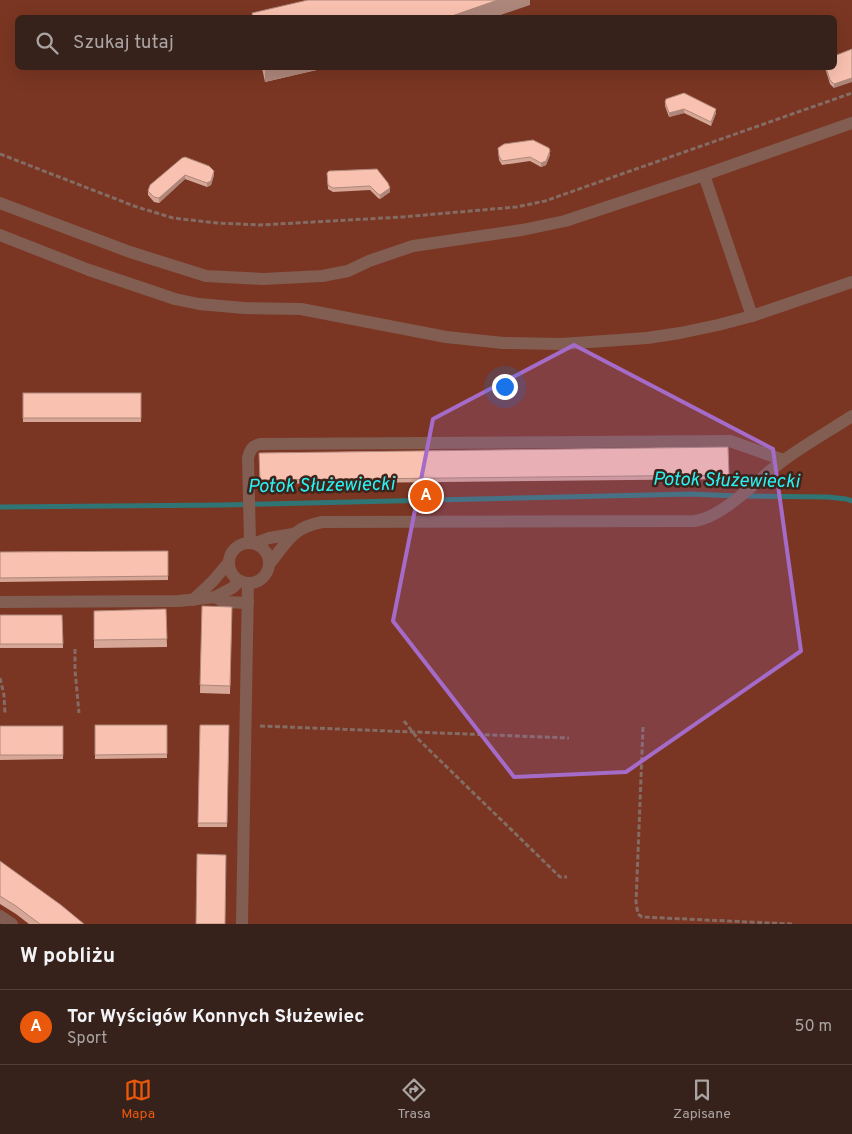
<!DOCTYPE html>
<html lang="pl">
<meta charset="utf-8">
<style>
body{margin:0;font-family:Overpass,sans-serif;background:#422f28;color:#f1f3f6}
.you{position:absolute;left:504px;top:386px;width:18px;height:18px;margin:-12px;border:4px solid #fff;border-radius:50%;background:#1a73e8;box-shadow:0 0 0 8px #1a73e833}
.badge{display:grid;place-items:center;width:32px;height:32px;border-radius:50%;background:#ea580c;color:#fff;font-size:16px;font-weight:700}
.pin{position:absolute;translate:-50% -50%;border:2px solid #fff;box-shadow:0 1px 5px #0006}
.list{margin:0;padding:0;list-style:none}
h2{display:flex;justify-content:space-between;align-items:center;height:65px;margin:0;padding:0 20px;font-size:21px}
h2 small{font-size:16px;font-weight:400;color:#aaa4a3}
.list li{display:grid;grid-template-columns:32px 1fr auto;gap:15px;align-items:center;box-sizing:border-box;height:75px;padding:0 20px;border-top:1px solid #513f3a}
.list b{display:block;font-size:19px;white-space:nowrap}
.list p{margin:0;font-size:16px;white-space:nowrap;color:#aaa4a3}
.list em{font-size:16px;font-style:normal;color:#aaa4a3}
.icon{flex:none;width:28px;height:28px;fill:none;stroke:currentColor;stroke-width:2;stroke-linecap:round;stroke-linejoin:round}
.map{position:relative;flex:none;width:852px;height:924px;overflow:hidden}
.search{position:absolute;background:#37221b;box-shadow:0 5px 20px #0002;left:15px;right:15px;top:15px;height:55px;display:flex;align-items:center;gap:12px;box-sizing:border-box;padding:0 18px;border-radius:8px;color:#aaa4a3;font-size:19px}
.sheet{height:140px;background:#37221b}
nav{display:flex;justify-content:space-around;align-items:center;box-sizing:border-box;height:70px;border-top:1px solid #513f3a;background:#37221b;font-size:14px;color:#aaa4a3}
nav a{display:grid;justify-items:center;gap:2px}
nav .on{color:#ea580c}
.map>svg:first-child{display:block}
.green{fill:#7a3622;fill-rule:evenodd}
.lines{fill:none;stroke-linecap:round;stroke-linejoin:round}
.stream{stroke:#307575;stroke-width:5}
.path{stroke:#846b63;stroke-width:3;stroke-dasharray:5 2.5;stroke-linecap:butt}
.minor{stroke:#825d52;stroke-width:12}
.wall{fill:#d6a697}
.shaded-wall{fill:#ae877b}
.building{fill:#f9c1b0;stroke:#ae877b}
.marked{fill:#a56bc9;fill-opacity:0.2;stroke:#a56bc9;stroke-width:4;stroke-linejoin:round}
.labels{text-anchor:middle;dominant-baseline:central;stroke-width:5;stroke-linejoin:round;paint-order:stroke}
.water-label{font-size:19px;font-style:italic;fill:#28f4f6;stroke:#3e231a}
</style>
<div class="map">
<svg width="852" height="924" viewBox="0 0 852 924">
<rect width="100%" height="100%" fill="#492d24"/>
<!-- green -->
<path class="green" d="M0,0h852v924h-852zM18,18h816v50h-816z"/>
<g class="lines">
<!-- stream -->
<g class="stream">
<polyline points="746,496 828,497 846,499 852,501"/>
<polyline points="0,507 223,505 691,494 737,496"/>
</g>
<!-- path -->
<g class="path">
<polyline points="0,154 134,206 173,218 217,223 260,225 402,217 516,207 545,201 852,93"/>
<polyline points="75,649 75,670 79,713"/>
<polyline points="0,678 4,695 5,714"/>
<polyline points="404,721 419,740 560,877 567,877"/>
<polyline points="260,726 569,738"/>
<polyline points="643,727 636,903 638,914 642,917 792,924"/>
</g>
<!-- minor -->
<g class="minor">
<polyline points="704,175 752,316"/>
<polyline points="0,203 130,252 206,276 263,279 322,276 348,271 369,261 413,246 522,230 565,221 704,175 852,123"/>
<polyline points="0,235 89,270 175,299 199,304 244,308 301,309 446,337 503,343 561,344 647,338 680,333 718,325 752,316 852,282"/>
<path d="M250,542l-2,-84c2,-8 4,-12 12,-14l470,-3 53,19"/>
<circle cx="249" cy="563" r="20"/>
<polyline points="256,543 269,538 293,534"/>
<path d="M270,563c18,-22 22,-35 52,-41l373,-1c31,-5 63,-43 89,-61 22,-16 45,-29 68,-44"/>
<polyline points="215,597 223,602 248,603"/>
<polyline points="193,600 213,581 229,562"/>
<polyline points="0,602 179,601 215,597 232,588 240,581"/>
<polyline points="0,916 12,924"/>
<polyline points="242,924 248,583"/>
</g>
</g>
<!-- wall -->
<g class="wall">
<polygon points="262,68 325,68 265,82"/>
<polygon points="825,68 834,68 834,88 830,84"/>
<polygon points="665,102 716,113 711,126 684,113 669,117 665,106"/>
<polygon points="498,148 550,155 546,165 541,167 530,161 502,165 499,160"/>
<polygon points="182,158 214,175 211,185 207,187 185,179 159,203 154,202 148,195 148,191"/>
<polygon points="327,173 390,192 380,199 378,198 370,190 333,192 328,189"/>
<rect x="23" y="393" width="118" height="29"/>
<polygon points="728,447 729,479 260,484 259,453"/>
<polygon points="168,551 168,580 0,582 0,552"/>
<polygon points="202,606 232,607 230,694 200,693"/>
<polygon points="166,609 167,647 94,648 94,611"/>
<polygon points="0,615 62,615 63,648 0,648"/>
<polygon points="95,725 167,725 167,758 95,759"/>
<polygon points="200,725 229,725 227,827 198,827"/>
<polygon points="0,726 63,726 63,759 0,760"/>
<polygon points="0,861 84,924 29,924 16,914 0,904"/>
</g>
<!-- shaded-wall -->
<g class="shaded-wall">
<polygon points="498,0 530,0 530,5 492,18 446,18"/>
<polygon points="265,68 325,68 265,82"/>
<polygon points="852,78 852,82 834,88 834,84"/>
<polygon points="684,109 684,113 669,117 669,113"/>
<polygon points="716,109 716,113 711,126 711,122"/>
<polygon points="550,151 550,155 546,165 541,167 541,163"/>
<polygon points="214,171 214,175 211,185 207,187 207,183"/>
<polygon points="185,175 185,179 159,203 159,198"/>
<polygon points="390,188 390,192 380,199 380,195"/>
</g>
<!-- building -->
<g class="building">
<polygon points="308,0 498,0 446,18 253,18 252,13"/>
<polygon points="852,49 852,78 834,84 830,80 826,68 834,68 834,56"/>
<polygon points="684,93 716,109 711,122 684,109 669,113 665,102 666,99"/>
<polygon points="533,140 549,148 550,151 546,161 541,163 530,157 502,161 499,156 498,148 504,144"/>
<polygon points="185,157 209,166 214,171 211,181 207,183 185,175 159,198 154,197 148,191 150,185 182,158"/>
<polygon points="377,169 388,183 390,188 380,195 378,194 370,186 333,188 328,185 327,173 329,171"/>
<rect x="23" y="393" width="118" height="25"/>
<polygon points="728,447 729,475 260,480 259,453"/>
<polygon points="168,551 168,576 0,578 0,552"/>
<polygon points="202,606 232,607 230,686 200,685"/>
<polygon points="166,609 167,639 94,640 94,611"/>
<polygon points="0,615 62,615 63,644 0,644"/>
<polygon points="95,725 167,725 167,754 95,755"/>
<polygon points="200,725 229,725 227,823 198,823"/>
<rect x="0" y="726" width="63" height="29"/>
<polygon points="197,854 226,855 225,924 196,924"/>
<polygon points="0,861 61,905 84,924 40,924 16,906 0,896"/>
</g>
<!-- marked area -->
<path class="marked" d="M574,345l199,104 28,202 -175,121 -112,5 -121,-156 40,-202z"/>
<g class="labels">
<!-- water labels -->
<g class="water-label">
<text transform="translate(726 481) rotate(1)">Potok Służewiecki</text>
<text transform="translate(321 486) rotate(-1)">Potok Służewiecki</text>
</g>
</g>
</svg>
<div class="you"></div>
<div class="pin badge" style="left:426px;top:496px">A</div>
<div class="search"><svg class="icon" aria-label="search" viewBox="0 0 24 24"><circle cx="10" cy="10" r="6"/><path d="M15 15l6 6"/></svg>Szukaj tutaj</div>
</div>
<section class="sheet">
<h2>W pobliżu<small></small></h2>
<ul class="list">
<li><span class="badge">A</span><div><b>Tor Wyścigów Konnych Służewiec</b><p>Sport</p></div><em>50 m</em></li>
</ul>
</section>
<nav>
<a class="on"><svg class="icon" aria-label="map" viewBox="0 0 24 24"><path d="M3 6l6-2 6 2 6-2v14l-6 2-6-2-6 2zM9 4v14M15 6v14"/></svg>Mapa</a>
<a><svg class="icon" aria-label="directions" viewBox="0 0 24 24"><path d="M12 3l9 9-9 9-9-9zM9 14v-3h6M13 9l2 2-2 2"/></svg>Trasa</a>
<a><svg class="icon" aria-label="saved" viewBox="0 0 24 24"><path d="M7 4h10v16l-5-4-5 4z"/></svg>Zapisane</a>
</nav>
